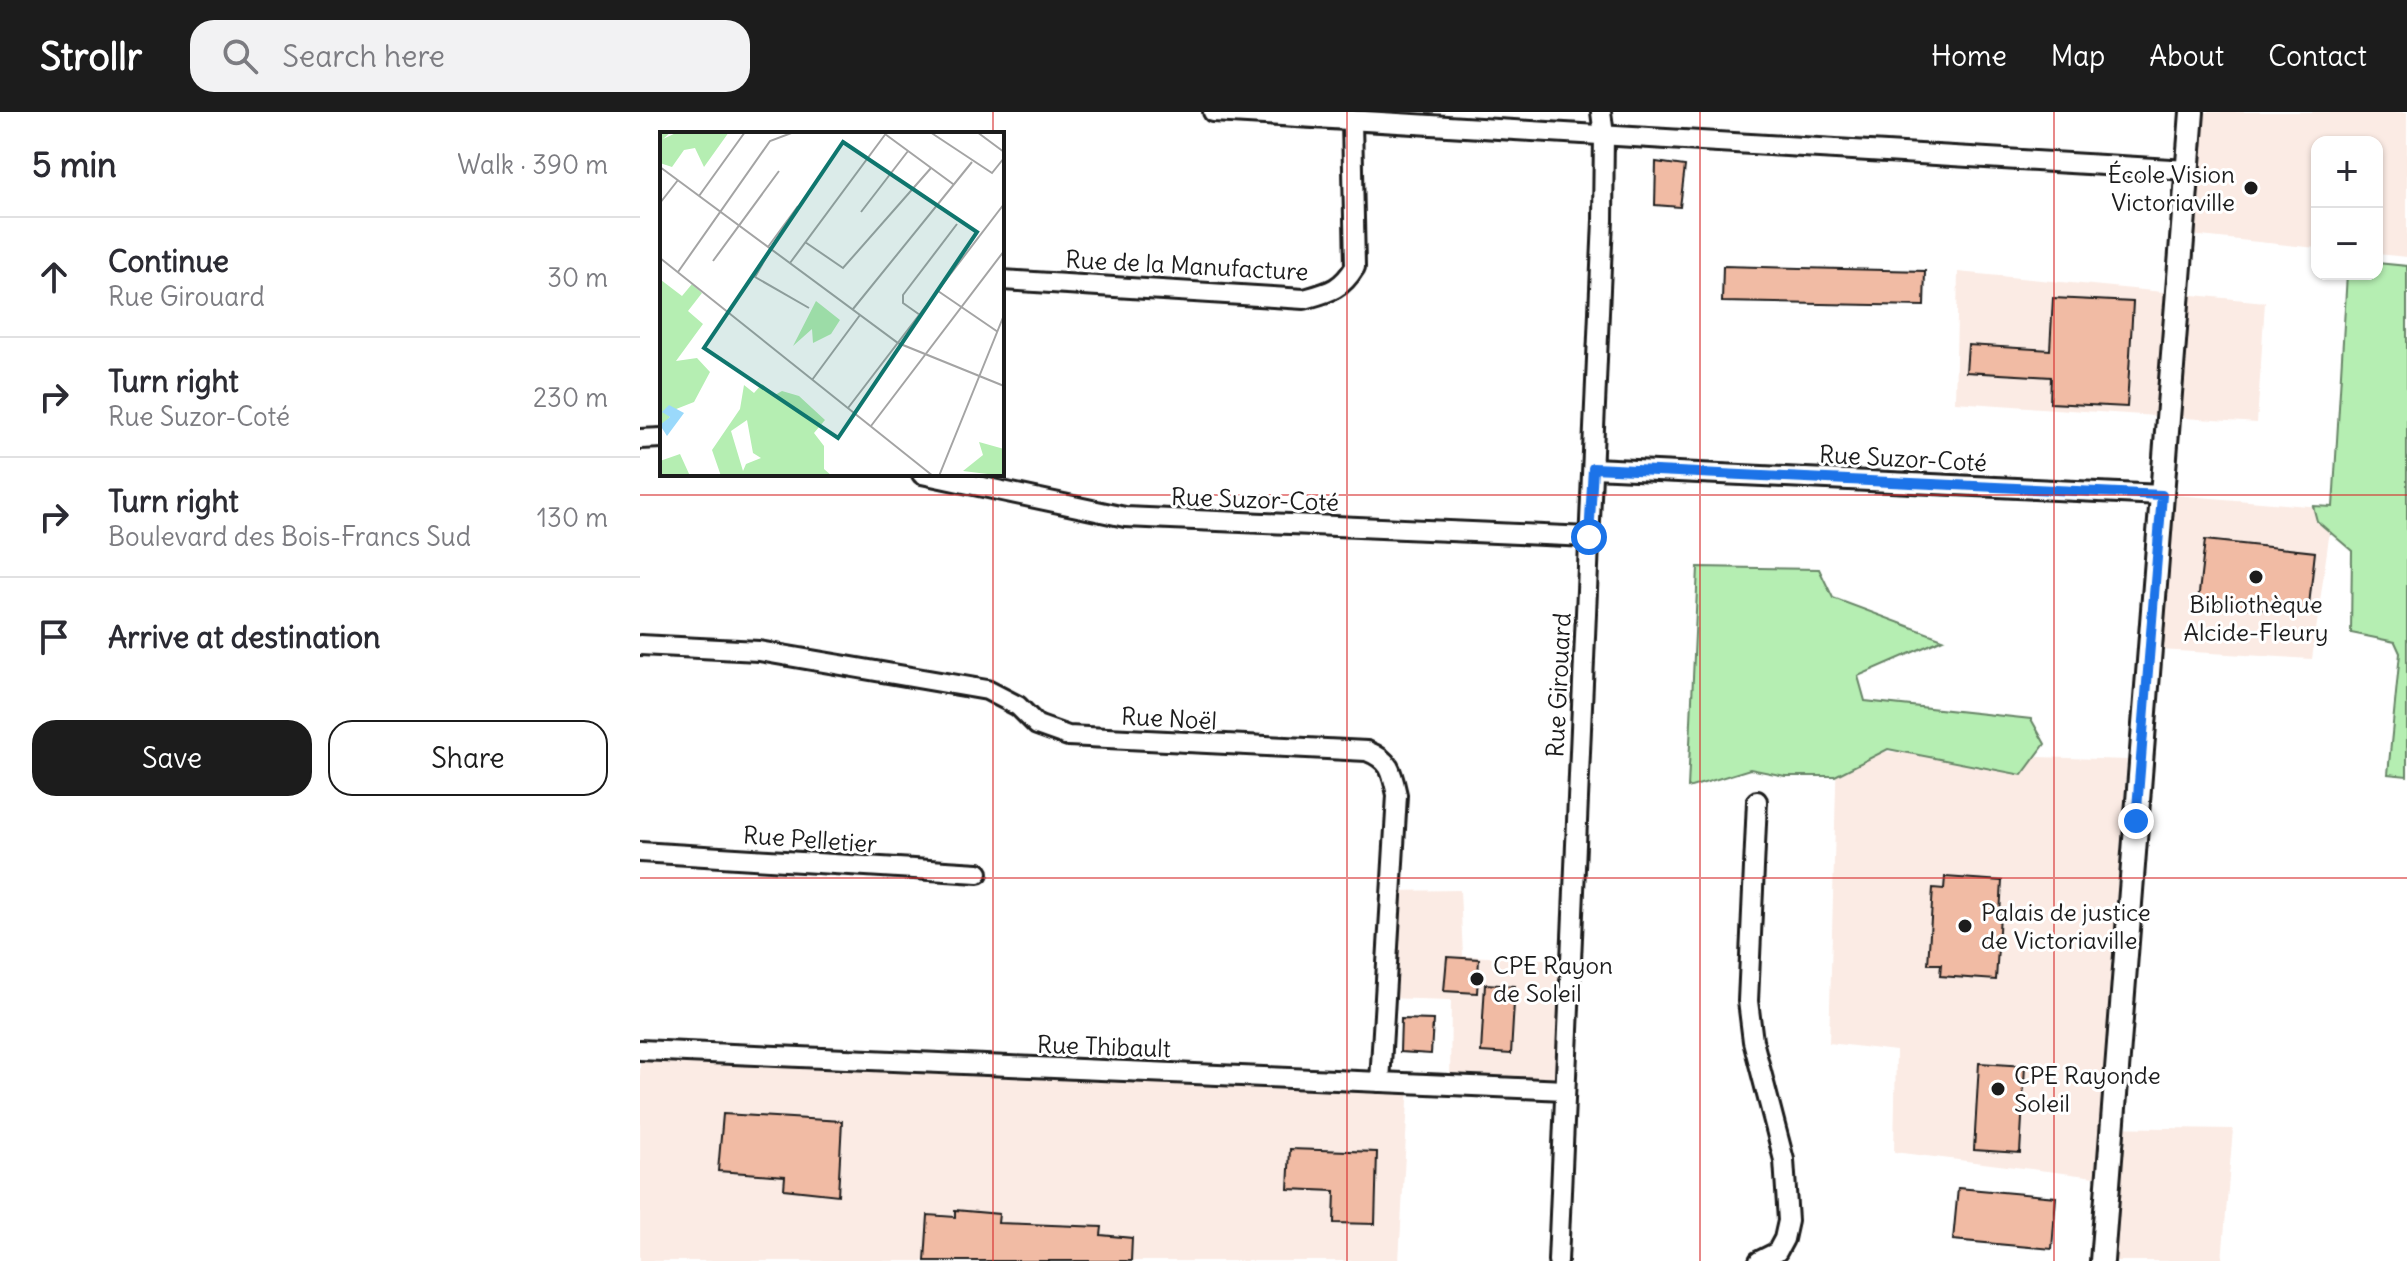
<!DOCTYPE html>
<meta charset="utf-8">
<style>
body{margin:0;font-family:Delius,sans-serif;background:#f2f2f3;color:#2b2b33}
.controls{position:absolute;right:24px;top:24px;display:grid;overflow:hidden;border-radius:16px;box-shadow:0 2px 6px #0004}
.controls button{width:72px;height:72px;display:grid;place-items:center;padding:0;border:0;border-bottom:2px solid #e1e1e2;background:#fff;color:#2b2b33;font:40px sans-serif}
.stop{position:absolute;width:24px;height:24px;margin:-18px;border:6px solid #1a73e8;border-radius:50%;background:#fff}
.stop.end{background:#1a73e8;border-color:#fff;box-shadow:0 2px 8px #0008}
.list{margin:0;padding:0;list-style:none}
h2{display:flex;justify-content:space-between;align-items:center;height:104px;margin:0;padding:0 32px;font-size:34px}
h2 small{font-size:26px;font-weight:400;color:#7c7c81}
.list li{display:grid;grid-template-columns:52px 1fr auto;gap:24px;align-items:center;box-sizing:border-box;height:120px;padding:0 32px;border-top:2px solid #e1e1e2}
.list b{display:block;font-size:30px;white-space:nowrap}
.list p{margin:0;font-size:26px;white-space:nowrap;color:#7c7c81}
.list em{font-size:26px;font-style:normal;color:#7c7c81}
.actions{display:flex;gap:16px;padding:24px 32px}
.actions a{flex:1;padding:18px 0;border:2px solid #1c1c1c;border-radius:24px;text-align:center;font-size:28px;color:#1c1c1c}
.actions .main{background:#1c1c1c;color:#fff}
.icon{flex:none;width:44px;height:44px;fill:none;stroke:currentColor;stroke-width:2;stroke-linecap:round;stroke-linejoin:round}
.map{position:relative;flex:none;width:1767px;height:1149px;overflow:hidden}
header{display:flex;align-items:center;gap:48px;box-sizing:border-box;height:112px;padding:0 40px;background:#1c1c1c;color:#fff}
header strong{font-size:38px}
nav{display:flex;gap:44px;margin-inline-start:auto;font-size:28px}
.search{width:560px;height:72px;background:#f2f2f3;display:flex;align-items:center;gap:20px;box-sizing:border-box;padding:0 28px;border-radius:24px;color:#7c7c81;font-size:30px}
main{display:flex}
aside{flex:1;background:#fff}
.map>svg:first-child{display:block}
.built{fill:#fbebe4}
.green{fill:#b5eeb2;stroke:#688567;stroke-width:2}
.building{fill:#f1bba4;stroke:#1c1c1c;stroke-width:2}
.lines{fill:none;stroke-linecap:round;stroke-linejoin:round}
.minor-casing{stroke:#1c1c1c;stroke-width:24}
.tertiary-casing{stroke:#1c1c1c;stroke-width:28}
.minor{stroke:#fff;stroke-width:18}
.tertiary{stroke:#fff;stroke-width:22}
.route{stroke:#1a73e8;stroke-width:10}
.grid{fill:none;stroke:#d62828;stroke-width:2;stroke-opacity:0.55}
.poi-dot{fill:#1c1c1c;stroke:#fff;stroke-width:3}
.labels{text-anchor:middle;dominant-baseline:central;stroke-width:6;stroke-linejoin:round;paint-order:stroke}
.poi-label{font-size:24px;fill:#1c1c1c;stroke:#fff;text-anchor:start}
.street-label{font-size:24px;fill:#1c1c1c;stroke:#fff}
.inset-road{fill:none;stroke:#a4a4a4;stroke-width:2}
.view{fill:#0f766e;fill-opacity:0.15;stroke:#0f766e;stroke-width:4}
.inset-edge{fill:none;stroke:#1c1c1c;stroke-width:4}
</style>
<header>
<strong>Strollr</strong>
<div class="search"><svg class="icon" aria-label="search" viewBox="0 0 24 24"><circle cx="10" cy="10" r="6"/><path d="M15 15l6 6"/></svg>Search here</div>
<nav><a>Home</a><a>Map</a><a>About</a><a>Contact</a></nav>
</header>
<main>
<aside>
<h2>5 min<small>Walk · 390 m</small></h2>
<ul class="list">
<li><svg class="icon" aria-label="ahead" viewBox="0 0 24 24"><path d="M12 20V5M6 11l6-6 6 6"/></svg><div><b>Continue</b><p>Rue Girouard</p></div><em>30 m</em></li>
<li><svg class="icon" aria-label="right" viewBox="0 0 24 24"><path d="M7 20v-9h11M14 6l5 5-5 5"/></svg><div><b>Turn right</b><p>Rue Suzor-Coté</p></div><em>230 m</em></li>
<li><svg class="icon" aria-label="right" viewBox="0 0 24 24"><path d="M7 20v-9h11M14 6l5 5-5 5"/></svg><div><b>Turn right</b><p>Boulevard des Bois-Francs Sud</p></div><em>130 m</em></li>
<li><svg class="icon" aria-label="arrive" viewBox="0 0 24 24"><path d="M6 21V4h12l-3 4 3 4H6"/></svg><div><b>Arrive at destination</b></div></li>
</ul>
<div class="actions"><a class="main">Save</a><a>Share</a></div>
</aside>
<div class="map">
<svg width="1767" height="1149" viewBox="0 0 1767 1149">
<rect width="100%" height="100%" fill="#fff"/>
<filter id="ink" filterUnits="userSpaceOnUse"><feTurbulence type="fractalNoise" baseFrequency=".0125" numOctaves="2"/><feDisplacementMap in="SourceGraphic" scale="16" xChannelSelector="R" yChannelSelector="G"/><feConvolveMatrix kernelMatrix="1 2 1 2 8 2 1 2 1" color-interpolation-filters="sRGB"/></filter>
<g filter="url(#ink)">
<!-- built -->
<g class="built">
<polygon points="1551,0 1767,0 1767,145 1737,142 1737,30 1677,30 1677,136 1541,122"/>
<polygon points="1318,160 1625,190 1617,311 1315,290"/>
<polygon points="1535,383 1693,396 1672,547 1519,538"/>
<polygon points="1197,638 1487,648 1459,1015 1593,1017 1582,1149 1450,1149 1455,1065 1254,1040 1256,939 1189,931"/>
<polygon points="820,778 823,844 931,848 925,978 810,973 811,888 745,886 748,779"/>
<polygon points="0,939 769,971 759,1149 0,1149"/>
</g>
<!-- green -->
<g class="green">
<polygon points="1737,151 1767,154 1767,664 1748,662 1760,541 1755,530 1711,521 1712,439 1677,409 1673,394 1693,395 1707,162 1737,162"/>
<polygon points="1058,455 1179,457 1193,486 1303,527 1218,564 1225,589 1391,607 1405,632 1382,663 1248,637 1195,664 1145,664 1110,657 1048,676"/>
</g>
<!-- building -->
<g class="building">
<polygon points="1016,50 1045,54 1040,95 1015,93"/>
<polygon points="1083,154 1285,159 1284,194 1082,190"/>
<polygon points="1413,186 1493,190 1487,295 1410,291 1411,265 1326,260 1328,233 1410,238"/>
<polygon points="1565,428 1675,440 1668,502 1558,490"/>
<polygon points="1305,765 1362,769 1356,868 1300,864 1301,852 1288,852 1293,776 1304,777"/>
<polygon points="807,845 839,847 837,881 804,879"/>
<polygon points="845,872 875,874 871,942 841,940"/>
<polygon points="761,907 793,908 791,942 760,940"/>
<polygon points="1339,951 1385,954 1380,1041 1334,1038"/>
<polygon points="83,1002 202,1009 198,1083 144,1077 145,1064 78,1059"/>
<polygon points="650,1037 737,1040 735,1112 694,1111 695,1079 648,1077"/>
<polygon points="1318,1076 1416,1085 1412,1137 1313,1128"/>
<polygon points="315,1098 359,1102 358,1111 462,1115 461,1123 492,1126 491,1149 285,1149 288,1103 315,1105"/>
</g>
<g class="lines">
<!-- minor casing -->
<g class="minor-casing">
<g id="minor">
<polyline points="573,0 1548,58"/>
<path d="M362,168l302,19c25,-7 37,-9 51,-32l-3,-147"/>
<polyline points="0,327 22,326"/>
<polyline points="953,356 1522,383"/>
<polyline points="282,362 485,405 949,425"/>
<path d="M0,533l119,6 228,39 31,16 19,19 31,11 299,15c23,9 25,20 30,44l-17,287"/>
<polyline points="1117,689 1108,889 1113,929 1144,1048 1148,1109 1144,1127 1137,1140 1119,1149"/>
<polyline points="0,740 338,761"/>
<polyline points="0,938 925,978"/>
<polyline points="918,1149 963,108 964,23 961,0"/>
</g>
</g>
<!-- tertiary casing -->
<g class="tertiary-casing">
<polyline id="tertiary" points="1462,1149 1552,0"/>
</g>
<!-- minor -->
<use href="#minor" class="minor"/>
<!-- tertiary -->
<use href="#tertiary" class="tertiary"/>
</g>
</g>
<g class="lines" filter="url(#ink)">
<!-- route -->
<polyline class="route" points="949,425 953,356 1522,383 1496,709"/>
</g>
<!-- grid -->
<path class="grid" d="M353,0v22M707,0v1149M1060,0v1149M1414,0v1149M353,362v787M0,383h1767M0,766h1767"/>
<!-- markers -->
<g class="poi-dot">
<circle cx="1611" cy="76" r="8"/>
<circle cx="1616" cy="465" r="8"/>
<circle cx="1325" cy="814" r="8"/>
<circle cx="837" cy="867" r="8"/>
<circle cx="1358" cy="977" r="8"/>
</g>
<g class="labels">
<!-- poi labels -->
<g class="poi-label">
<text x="1595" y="62" text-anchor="end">École Vision<tspan x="1595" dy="28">Victoriaville</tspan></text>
<text x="1616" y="492" text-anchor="middle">Bibliothèque<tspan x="1616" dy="28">Alcide-Fleury</tspan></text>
<text x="1341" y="800">Palais de justice<tspan x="1341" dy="28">de Victoriaville</tspan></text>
<text x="853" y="853">CPE Rayon<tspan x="853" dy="28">de Soleil</tspan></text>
<text x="1374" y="963">CPE Rayonde<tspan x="1374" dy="28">Soleil</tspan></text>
</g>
<!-- street labels -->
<g class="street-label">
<text transform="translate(547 153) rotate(3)">Rue de la Manufacture</text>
<text transform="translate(1263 346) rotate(3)">Rue Suzor-Coté</text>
<text transform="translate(615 387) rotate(2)">Rue Suzor-Coté</text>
<text transform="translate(918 573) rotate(-87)">Rue Girouard</text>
<text transform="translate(529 606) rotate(3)">Rue Noël</text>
<text transform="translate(170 727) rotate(4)">Rue Pelletier</text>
<text transform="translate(464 934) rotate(2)">Rue Thibault</text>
</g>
</g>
<!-- overview -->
<g transform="translate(20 20)">
<rect width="344" height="344" fill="#fff"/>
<path d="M0,0h11l-8,7 15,-7h51l-25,35 -9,-19 -11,2 -12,17 -12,-4zM1,148l21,16 10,-12 10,9 -14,18 15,13 -27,37 21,-3 13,14 -16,30 -28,11 4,4 -8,9zM156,169l24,19 -9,14 -18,9 -1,-14 -19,17zM102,252l13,11 7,-4 17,5 26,24 -11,13 10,13v23l8,7h-111l-9,-26 28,-41 4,-24 10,8zM87,288l6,33 8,5 -15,6 -3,7 -12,-40zM319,310l25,7v27l-41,-5 20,-16zM20,322l10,22h-30v-15z" fill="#b5eeb2" fill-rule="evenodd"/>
<path d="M9,273l15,8 -17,23 -7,-11 10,-8 -8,-5z" fill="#9ad9fb"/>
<path class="inset-road" d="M270,0l62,41 12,-15M317,0l27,20M225,2l68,50M0,35l238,176 106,43M39,64l46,-64M0,71l18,-23M201,80l47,-61M145,110l38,26 88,-100M108,115l30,-41M111,117l-16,28 54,31M0,126l273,218M53,129l66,-90M130,131l97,-131M18,140l92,-131 24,-9M278,159l60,41M193,177l119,-147M260,183l-17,-12v-8l54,-71M152,248l48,-65M188,276l156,-204M211,294l133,-175M279,344l65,-161"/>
<path class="view" d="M183,10l134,90 -139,206 -134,-90z"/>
<rect width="344" height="344" class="inset-edge"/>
</g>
</svg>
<div class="controls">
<button>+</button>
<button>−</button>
</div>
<div class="stop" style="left:949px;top:425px"></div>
<div class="stop end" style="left:1496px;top:709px"></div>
</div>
</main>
